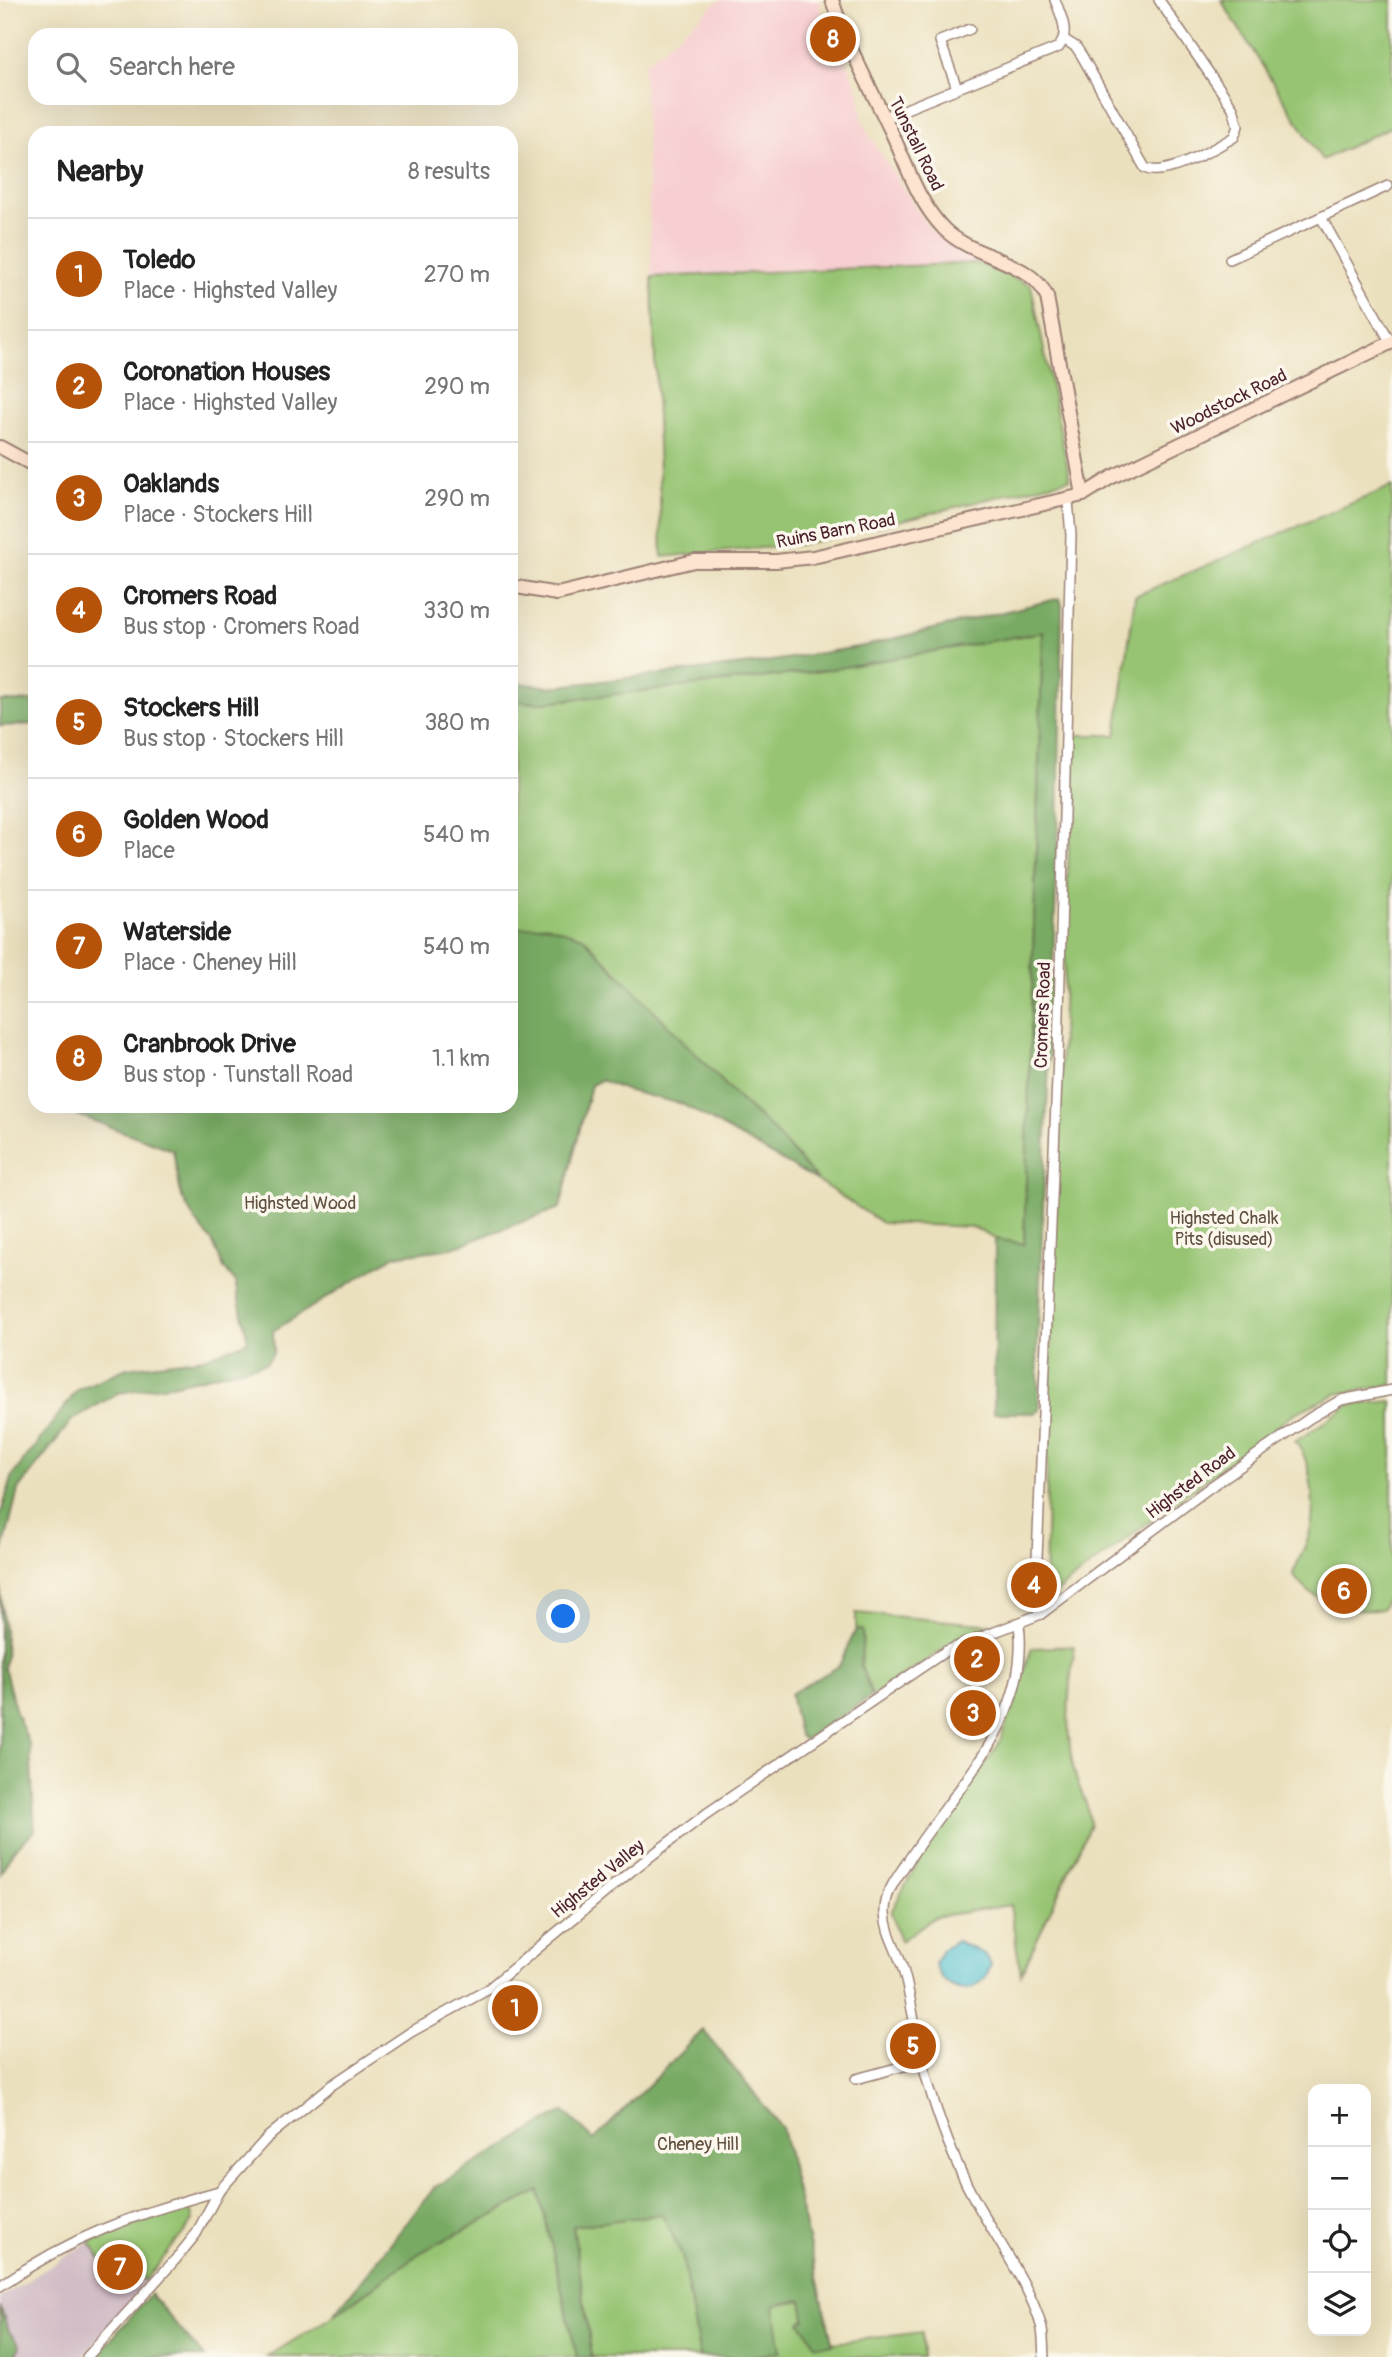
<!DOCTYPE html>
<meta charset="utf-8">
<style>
body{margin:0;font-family:Pangolin,sans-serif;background:#f6f6f6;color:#222}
.controls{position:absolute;right:21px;bottom:21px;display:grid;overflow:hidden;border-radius:14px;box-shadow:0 7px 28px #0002}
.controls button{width:63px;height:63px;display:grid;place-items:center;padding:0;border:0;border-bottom:2px solid #e0e0e0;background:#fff;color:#222;font:35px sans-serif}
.you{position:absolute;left:564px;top:1617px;width:24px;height:24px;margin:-18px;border:5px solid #fff;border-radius:50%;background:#1a73e8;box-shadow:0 0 0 10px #1a73e833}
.badge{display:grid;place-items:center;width:46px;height:46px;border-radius:50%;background:#b45309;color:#fff;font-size:23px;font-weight:700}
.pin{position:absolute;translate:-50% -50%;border:4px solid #fff;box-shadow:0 2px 7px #0006}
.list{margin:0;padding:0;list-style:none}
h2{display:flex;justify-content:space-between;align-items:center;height:91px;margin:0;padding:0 28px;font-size:30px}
h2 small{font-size:23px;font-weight:400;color:#767676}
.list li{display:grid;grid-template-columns:46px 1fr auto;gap:21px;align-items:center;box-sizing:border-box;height:112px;padding:0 28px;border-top:2px solid #e0e0e0}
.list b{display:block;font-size:26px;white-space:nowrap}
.list p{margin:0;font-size:23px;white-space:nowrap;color:#767676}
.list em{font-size:23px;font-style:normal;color:#767676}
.icon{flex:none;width:38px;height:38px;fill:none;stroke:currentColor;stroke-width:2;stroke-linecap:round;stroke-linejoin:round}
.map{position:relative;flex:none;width:1392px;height:2357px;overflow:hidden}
.search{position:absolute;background:#fff;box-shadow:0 7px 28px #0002;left:28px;top:28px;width:490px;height:77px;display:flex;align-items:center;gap:18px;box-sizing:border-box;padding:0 24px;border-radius:21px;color:#767676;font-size:26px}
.panel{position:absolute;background:#fff;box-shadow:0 7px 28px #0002;left:28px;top:126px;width:490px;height:987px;border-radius:21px}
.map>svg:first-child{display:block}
.built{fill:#f7cfd1}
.industrial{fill:#d2bdc6}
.green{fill:#96c472;stroke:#70724e;stroke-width:2}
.forest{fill:#78aa64;stroke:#616448;stroke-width:2}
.water{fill:#57c3d1;stroke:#50717e;stroke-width:2}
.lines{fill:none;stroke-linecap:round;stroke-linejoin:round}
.street-casing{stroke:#9a8074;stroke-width:12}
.secondary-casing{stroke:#9a8074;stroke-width:16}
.street{stroke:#fff;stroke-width:9}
.secondary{stroke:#fde4d0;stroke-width:12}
.labels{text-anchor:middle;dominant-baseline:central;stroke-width:7;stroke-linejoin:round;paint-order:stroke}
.street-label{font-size:18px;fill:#4a1f2b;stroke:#fbf7ec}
.park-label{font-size:18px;fill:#615140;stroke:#fbf7ec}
</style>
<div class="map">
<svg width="1392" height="2357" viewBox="0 0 1392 2357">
<rect width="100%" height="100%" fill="#fbf7ec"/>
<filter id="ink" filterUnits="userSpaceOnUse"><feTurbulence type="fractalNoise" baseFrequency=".0143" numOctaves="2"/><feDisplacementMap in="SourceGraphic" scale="14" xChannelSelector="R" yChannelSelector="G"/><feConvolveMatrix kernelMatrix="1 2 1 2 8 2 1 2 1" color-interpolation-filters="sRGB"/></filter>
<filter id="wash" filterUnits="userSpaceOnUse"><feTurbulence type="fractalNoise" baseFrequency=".00686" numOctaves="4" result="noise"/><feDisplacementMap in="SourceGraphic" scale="28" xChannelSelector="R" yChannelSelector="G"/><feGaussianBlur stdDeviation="1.57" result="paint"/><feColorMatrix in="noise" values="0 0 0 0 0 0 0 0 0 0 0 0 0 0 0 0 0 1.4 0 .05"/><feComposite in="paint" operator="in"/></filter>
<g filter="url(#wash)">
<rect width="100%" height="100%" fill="#ebe0bd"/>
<!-- built -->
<polygon class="built" points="720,0 819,0 823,24 846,61 859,91 862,118 869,135 928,227 978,263 652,277 643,65"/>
<!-- industrial -->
<polygon class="industrial" points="89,2242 122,2287 141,2275 145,2281 127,2309 83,2357 4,2357 0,2351 0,2298"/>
<!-- green -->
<g class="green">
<polygon points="1221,0 1392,0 1392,126 1322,160"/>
<polygon points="978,263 1031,285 1070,479 804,544 662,557 652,277"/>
<polygon points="1392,486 1392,1385 1336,1394 1295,1413 1045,1600 1048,1412 1073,735 1116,735 1135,596"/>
<polygon points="1043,632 1024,1244 995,1239 972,1227 882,1223 818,1181 772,1129 740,1100 583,937 511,929 511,701 538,703 821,671"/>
<path d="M1392,1401v183l-10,25c-30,6 -73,-8 -89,-35 4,-12 11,-23 15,-36 9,-23 5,-78 -13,-96l54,-37z"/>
<polygon points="856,1613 994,1625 945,1648 872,1696 861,1666 863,1631 856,1629"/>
<path d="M1075,1646c-7,41 -11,91 1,132 6,17 13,28 14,47l-69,149 -11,-69 -75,12 -35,24 -9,-29 34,-63 74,-105 33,-96z"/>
<polygon points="539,2191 577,2357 267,2357 333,2316 421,2252"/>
<polygon points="183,2207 190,2209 193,2221 145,2281 140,2275 122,2287 89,2242"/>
<polygon points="663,2214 682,2255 700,2357 592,2357 573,2226"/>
<polygon points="802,2300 806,2320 801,2322 816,2345 922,2332 923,2357 744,2357 780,2352 773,2305"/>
</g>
<!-- forest -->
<g class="forest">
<polygon points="1060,598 1062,605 1058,838 1037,1356 1040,1410 1034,1413 994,1413 995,1239 1024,1244 1043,632 821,671 538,703 511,701 511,682 550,687 760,663 864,646"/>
<polygon points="0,701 35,701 35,724 0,726"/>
<polygon points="546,925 583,937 740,1100 772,1129 818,1181 682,1104 625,1090 601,1080 591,1085 560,1208 452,1248 394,1256 273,1331 274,1352 266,1363 176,1384 118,1393 72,1420 18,1490 0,1562 0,1516 13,1475 78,1389 127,1368 204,1358 248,1341 235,1282 224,1268 213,1243 194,1219 181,1195 173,1150 53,1106 511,1106 511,929"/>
<polygon points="0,1583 6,1654 4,1667 16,1712 30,1746 35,1831 14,1849 0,1874"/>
<polygon points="856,1629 863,1630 861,1666 872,1696 805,1740 799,1735 790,1694 839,1666"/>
<polygon points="703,2030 782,2128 833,2345 816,2345 800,2322 805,2319 802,2300 774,2305 781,2352 744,2357 700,2357 682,2255 662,2214 573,2226 592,2357 577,2357 539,2191 421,2252 333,2316 435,2187 564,2111 594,2140"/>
<polygon points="150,2294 204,2357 96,2357"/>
<polygon points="0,2306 8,2330 20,2346 14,2357 0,2357"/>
</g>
<!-- water -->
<path class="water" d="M957,1941l29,14 5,9c-9,34 -45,34 -56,0l7,-14z"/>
</g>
<g filter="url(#ink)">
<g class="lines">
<!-- street casing -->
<g class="street-casing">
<g id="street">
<path d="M1065,40l11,7 6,9 63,112c20,11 70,-20 89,-31l4,-11 -5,-18 -74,-108"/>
<polyline points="957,88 940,41 970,29"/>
<path d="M884,118l175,-71c11,-15 2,-31 -4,-47"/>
<polyline points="1388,186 1321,217 1391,343"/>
<polyline points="1230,259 1321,217"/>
<polyline points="1041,1614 1037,1558 1058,1055 1071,535 1068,501"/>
<path d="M1019,1624c12,96 -63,162 -111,237 -10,15 -24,32 -23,52 1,22 14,39 19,60 8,29 11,59 18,88 11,42 26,85 45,124 22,44 61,95 74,140 3,10 2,22 3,32"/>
<polyline points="856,2079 922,2061"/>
<path d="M0,2286c72,-50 135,-72 219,-95"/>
<polyline points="87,2357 175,2260 196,2234 219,2191 268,2137 332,2085 411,2032 487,1990 630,1872 706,1814 919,1669 946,1651 1041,1614 1209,1488 1310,1418 1341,1400 1392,1390"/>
</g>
</g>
<!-- secondary casing -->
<g class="secondary-casing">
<g id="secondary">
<path d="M832,0c15,46 38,87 59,131 16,34 26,70 53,98 30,30 88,31 103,68l36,198"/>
<polyline points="0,447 35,466"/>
<polyline points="511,586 557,594 694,561 776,561 813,557 1083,495 1112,477 1392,342"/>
</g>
</g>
<!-- street -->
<use href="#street" class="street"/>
<!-- secondary -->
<use href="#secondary" class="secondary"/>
</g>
</g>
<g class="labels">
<!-- street labels -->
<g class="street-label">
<text transform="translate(916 144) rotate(64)">Tunstall Road</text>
<text transform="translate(1229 402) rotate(-26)">Woodstock Road</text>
<text transform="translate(836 531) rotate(-11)">Ruins Barn Road</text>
<text transform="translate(1043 1015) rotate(-88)">Cromers Road</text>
<text transform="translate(1191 1483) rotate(-37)">Highsted Road</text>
<text transform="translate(598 1879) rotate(-39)">Highsted Valley</text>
</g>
<!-- park labels -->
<g class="park-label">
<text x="300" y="1203">Highsted Wood</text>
<text x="1224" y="1218">Highsted Chalk<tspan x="1224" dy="21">Pits (disused)</tspan></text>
<text x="698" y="2144">Cheney Hill</text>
</g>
</g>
</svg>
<div class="controls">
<button>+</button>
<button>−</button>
<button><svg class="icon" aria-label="locate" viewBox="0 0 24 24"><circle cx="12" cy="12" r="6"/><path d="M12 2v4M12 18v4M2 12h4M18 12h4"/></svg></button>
<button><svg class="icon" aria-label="layers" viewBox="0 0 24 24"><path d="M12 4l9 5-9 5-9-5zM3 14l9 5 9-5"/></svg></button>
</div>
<div class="you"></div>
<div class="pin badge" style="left:515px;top:2008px">1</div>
<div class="pin badge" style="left:977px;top:1659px">2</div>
<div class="pin badge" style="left:973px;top:1713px">3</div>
<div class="pin badge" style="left:1034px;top:1585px">4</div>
<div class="pin badge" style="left:913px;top:2046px">5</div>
<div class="pin badge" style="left:1344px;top:1591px">6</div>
<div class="pin badge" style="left:120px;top:2267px">7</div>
<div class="pin badge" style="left:833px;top:39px">8</div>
<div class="search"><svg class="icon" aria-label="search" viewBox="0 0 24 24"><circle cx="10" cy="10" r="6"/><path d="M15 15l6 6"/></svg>Search here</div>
<section class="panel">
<h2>Nearby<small>8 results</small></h2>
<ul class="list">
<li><span class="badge">1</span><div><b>Toledo</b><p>Place · Highsted Valley</p></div><em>270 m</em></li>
<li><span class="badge">2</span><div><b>Coronation Houses</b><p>Place · Highsted Valley</p></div><em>290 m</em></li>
<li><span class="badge">3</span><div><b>Oaklands</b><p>Place · Stockers Hill</p></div><em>290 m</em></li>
<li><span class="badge">4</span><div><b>Cromers Road</b><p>Bus stop · Cromers Road</p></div><em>330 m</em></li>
<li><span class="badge">5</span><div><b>Stockers Hill</b><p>Bus stop · Stockers Hill</p></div><em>380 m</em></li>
<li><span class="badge">6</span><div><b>Golden Wood</b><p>Place</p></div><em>540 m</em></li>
<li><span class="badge">7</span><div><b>Waterside</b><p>Place · Cheney Hill</p></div><em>540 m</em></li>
<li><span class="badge">8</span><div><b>Cranbrook Drive</b><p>Bus stop · Tunstall Road</p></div><em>1.1 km</em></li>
</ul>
</section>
</div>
